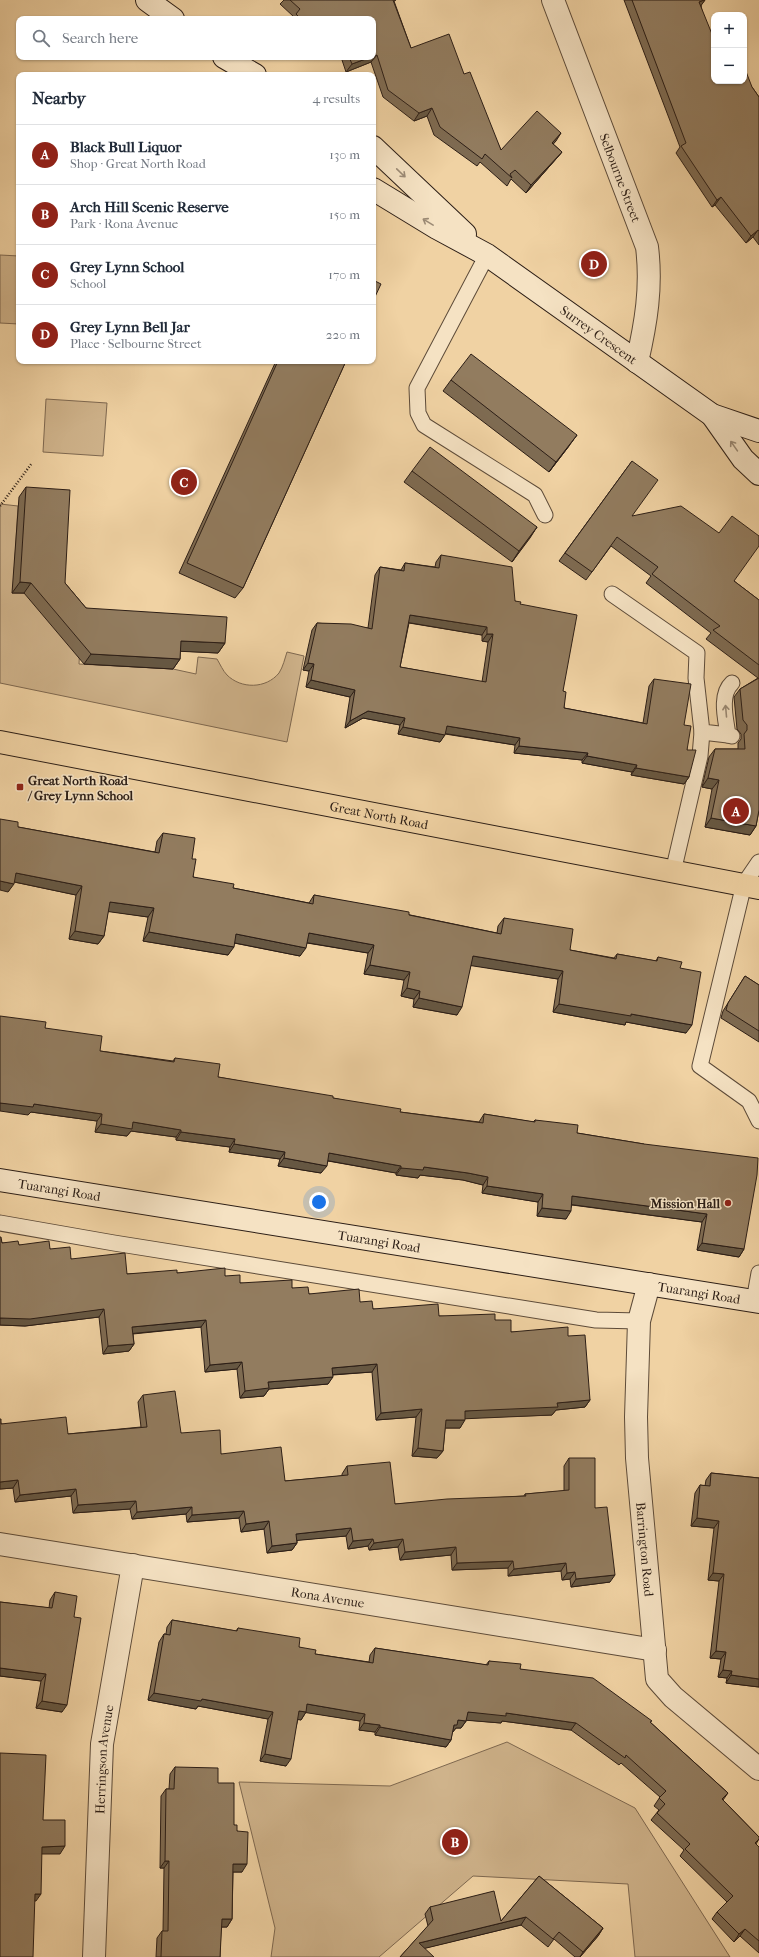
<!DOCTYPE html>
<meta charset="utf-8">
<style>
body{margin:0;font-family:"IM FELL French Canon",serif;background:#f2f2f3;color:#1f2937}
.controls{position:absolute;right:12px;top:12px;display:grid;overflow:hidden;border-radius:8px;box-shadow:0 1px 3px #0004}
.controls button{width:36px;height:36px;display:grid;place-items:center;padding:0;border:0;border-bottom:1px solid #e0e1e3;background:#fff;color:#1f2937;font:20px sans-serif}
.you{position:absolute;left:319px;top:1202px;width:14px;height:14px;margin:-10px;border:3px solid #fff;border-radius:50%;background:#1a73e8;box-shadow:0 0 0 6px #1a73e833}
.badge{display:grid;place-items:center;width:26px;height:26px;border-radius:50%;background:#8f2418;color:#fff;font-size:13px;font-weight:700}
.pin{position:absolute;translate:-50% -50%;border:2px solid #fff;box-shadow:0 1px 4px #0006}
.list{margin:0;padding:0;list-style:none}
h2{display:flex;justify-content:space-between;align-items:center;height:52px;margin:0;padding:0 16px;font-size:17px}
h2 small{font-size:13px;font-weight:400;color:#747a83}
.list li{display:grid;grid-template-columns:26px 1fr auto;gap:12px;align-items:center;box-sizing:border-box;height:60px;padding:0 16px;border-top:1px solid #e0e1e3}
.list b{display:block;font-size:15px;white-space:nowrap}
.list p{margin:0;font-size:13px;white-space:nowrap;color:#747a83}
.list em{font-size:13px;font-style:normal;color:#747a83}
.icon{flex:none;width:22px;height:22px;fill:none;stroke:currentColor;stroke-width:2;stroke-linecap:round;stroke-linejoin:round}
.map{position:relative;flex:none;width:759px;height:1957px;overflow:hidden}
.search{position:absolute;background:#fff;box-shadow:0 1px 3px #0004;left:16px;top:16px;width:360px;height:44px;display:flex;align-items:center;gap:10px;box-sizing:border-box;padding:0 14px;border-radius:8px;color:#747a83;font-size:15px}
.panel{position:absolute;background:#fff;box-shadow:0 1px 3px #0004;left:16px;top:72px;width:360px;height:292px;border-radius:8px}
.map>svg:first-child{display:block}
.green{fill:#cfb38b;stroke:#7e6850}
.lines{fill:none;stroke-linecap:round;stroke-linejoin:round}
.lane-casing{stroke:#5d4b39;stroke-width:17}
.street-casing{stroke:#5d4b39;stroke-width:24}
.secondary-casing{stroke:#2c1e16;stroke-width:24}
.primary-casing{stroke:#2c1e16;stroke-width:24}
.path{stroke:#2c1e16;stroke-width:2.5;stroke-dasharray:1 2;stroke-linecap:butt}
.lane{stroke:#f5e2c3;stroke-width:15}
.street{stroke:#f5e2c3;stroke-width:22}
.secondary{stroke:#f5e2c3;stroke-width:22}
.primary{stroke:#f0d2a3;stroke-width:22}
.wall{fill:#7e6b52;stroke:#2c1e16;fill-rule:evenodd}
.shaded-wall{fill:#665742;stroke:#2c1e16}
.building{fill:#927c5f;stroke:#2c1e16;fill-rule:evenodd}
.oneway{stroke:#9b8a75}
.poi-dot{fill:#8f2418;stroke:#f5e2c3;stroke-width:1.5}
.labels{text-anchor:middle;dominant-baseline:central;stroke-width:3;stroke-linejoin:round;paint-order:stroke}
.street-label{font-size:13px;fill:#2c1e16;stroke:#f5e2c3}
.poi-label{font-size:13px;font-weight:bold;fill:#2c1e16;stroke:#f5e2c3;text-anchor:start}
</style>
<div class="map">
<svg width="759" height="1957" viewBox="0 0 759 1957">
<rect width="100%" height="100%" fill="#f0d2a3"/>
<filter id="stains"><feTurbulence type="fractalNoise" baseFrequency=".005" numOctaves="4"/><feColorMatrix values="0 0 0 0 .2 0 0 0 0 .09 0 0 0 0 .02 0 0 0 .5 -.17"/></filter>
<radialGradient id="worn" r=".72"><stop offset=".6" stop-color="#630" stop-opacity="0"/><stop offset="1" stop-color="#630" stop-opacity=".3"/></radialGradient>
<!-- green -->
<g class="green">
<polygon points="0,255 19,256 19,324 0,323"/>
<polygon points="46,399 107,403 103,456 43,452"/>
<path d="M0,504l18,2 -5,86 32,3 35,48 -1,21 94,5 23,5 2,-17 19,2c3,5 6,12 10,16 14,14 39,14 52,-2 4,-6 6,-15 8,-21l17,4 -17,86 -287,-59z"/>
<polygon points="507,1742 635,1808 730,1957 635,1957 628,1884 473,1876 379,1957 271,1957 275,1928 239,1782 390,1786"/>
</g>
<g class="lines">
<!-- lane casing -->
<g class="lane-casing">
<g id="lane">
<polyline points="487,255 417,388 418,413 424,425 535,495 545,515"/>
<polyline points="612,594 697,653 696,678 702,732 728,735"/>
<path d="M732,683c-13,12 -6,37 -4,52l4,1"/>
<polyline points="759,862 744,884 700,1066 749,1101 759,1121"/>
<polyline points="673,872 700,756 702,732"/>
<polyline points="0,1223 114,1243 596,1320 639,1321"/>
<polyline points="754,1301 759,1273"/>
</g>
</g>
<!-- street casing -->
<g class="street-casing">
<g id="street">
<path id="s1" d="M553,0l94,247c5,40 -1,76 -10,115"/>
<path id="s2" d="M649,1284l-10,37 -3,96 1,41 20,221 16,18 86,72"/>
<path id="s3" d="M0,1544l655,106"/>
<path id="s4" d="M94,1957l8,-213 31,-179"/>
</g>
</g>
<!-- secondary casing -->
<g class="secondary-casing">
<g id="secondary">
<polyline points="147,0 173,19"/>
<polyline points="224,57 255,75"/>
<polyline points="373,147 465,234"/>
<path id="s5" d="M373,189l64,39 50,27 225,160 47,16"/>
<polyline points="712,415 743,459 759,474"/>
<path id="s6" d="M0,1180l759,122"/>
</g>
</g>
<!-- primary casing -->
<g class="primary-casing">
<g id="primary">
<path id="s7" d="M0,742l759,146"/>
</g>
</g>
<!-- path -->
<polyline class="path" points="0,506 32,463"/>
<!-- lane -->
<use href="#lane" class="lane"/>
<!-- street -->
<use href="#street" class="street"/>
<!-- secondary -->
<use href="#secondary" class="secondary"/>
<!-- primary -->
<use href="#primary" class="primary"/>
</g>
<!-- wall -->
<g class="wall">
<polygon points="284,0 396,0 394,1 411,48 464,74 501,150 556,141 553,144 562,152 556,159 526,193 511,179 507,186 480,162 477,166 434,135 427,116 414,121 383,97 371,62 346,72 341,57 373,57 373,19 293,19 294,17 280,4"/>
<polygon points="624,0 705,0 701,5 714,81 752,87 759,97 759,245 753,237 746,243 715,205 712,207 676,153 680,147"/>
<polygon points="276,361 346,361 243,588 235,598 179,573"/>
<polygon points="451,380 569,446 549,472 443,391"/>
<polygon points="632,461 632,516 734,581 759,600 759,810 756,826 750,835 705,827 712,789 702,787 709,757 715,749 738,749 738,743 741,739 741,734 737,729 734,697 740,689 758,678 706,639 711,633 646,583 651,576 611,546 586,580 559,561"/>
<polygon points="412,471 537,527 512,562 404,482"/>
<polygon points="26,487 65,583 86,608 225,643 218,653 180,651 180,659 173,669 84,664 24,593 12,593 19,497"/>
<path d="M441,555l79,49 43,87 1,17 79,15 6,-37 5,-7 30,46 3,25 2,27 -5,7 -53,-9 1,-3 -50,-9v-3l-68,-7 1,-8 -70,-11 -5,8 -42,-8 2,-9 -37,-7 -18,10 5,-31 -44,-10 3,-16 -6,-1 9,-40 5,-7 51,5 7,-53 5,-8 21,3 4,-7 30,4 1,-5zM409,623l73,12v6l6,1 -6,40 -82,-15z"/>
<polygon points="18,827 155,852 157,841 163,833 192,859 193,877 233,888 309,903 314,895 497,933 498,926 504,918 570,950 614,958 617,954 656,961 658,957 680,968 686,1033 626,1022 625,1025 553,1012 558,979 471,965 457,1015 413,1007 414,999 401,996 404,980 364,974 368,953 307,943 300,956 234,943 228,955 143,941 148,917 108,911 104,936 98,944 69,939 76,895 14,882 8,892"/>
<polygon points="745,976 759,985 759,1042 721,1018 723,1011"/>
<polygon points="45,1028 100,1051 173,1061 175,1058 218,1077 333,1098 400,1112 479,1122 484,1114 533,1122 535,1120 577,1133 644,1144 744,1249 739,1257 697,1250 702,1222 572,1205 566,1219 537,1216 538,1202 482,1193 483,1185 463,1180 420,1175 418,1178 396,1175 396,1173 328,1161 321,1173 278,1166 280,1159 229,1152 230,1147 176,1140 176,1137 131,1131 127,1136 95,1132 97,1121 31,1112 28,1115"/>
<polygon points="0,1237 2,1243 19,1245 50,1249 71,1259 127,1274 177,1273 225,1276 240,1283 292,1288 309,1294 360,1302 373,1309 439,1316 495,1320 511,1332 568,1336 590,1400 585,1407 556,1410 552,1415 465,1418 460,1428 445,1428 443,1451 437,1458 412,1456 416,1417 376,1420 372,1372 333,1375 328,1384 269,1389 264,1396 240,1398 237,1369 205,1372 201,1327 133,1334 134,1344 129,1351 103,1354 99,1317 25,1326 0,1325"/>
<polygon points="143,1395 181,1433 221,1454 285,1481 342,1476 342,1474 347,1466 395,1504 524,1496 525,1494 564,1491 564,1466 569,1458 595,1508 610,1582 571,1587 570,1579 562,1580 561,1571 508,1576 508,1568 452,1570 451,1555 400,1560 398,1547 369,1550 368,1546 348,1549 346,1536 297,1540 297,1543 292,1550 267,1553 264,1529 241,1532 239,1518 187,1522 186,1514 132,1519 130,1509 73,1513 71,1496 15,1502 13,1488 0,1489 0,1419 1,1424 68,1434 141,1427 138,1402"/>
<polygon points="711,1473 759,1478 759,1687 726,1683 727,1678 718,1677 721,1659 710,1658 719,1581 708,1580 714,1528 691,1526 695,1493 700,1485 705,1486 706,1480"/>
<polygon points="55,1592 74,1617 62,1712 36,1708 41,1681 0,1676 0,1602 49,1608 50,1600"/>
<polygon points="172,1620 236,1631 238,1628 299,1647 315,1654 369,1662 370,1655 375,1648 486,1665 489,1661 520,1669 650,1722 728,1793 723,1800 759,1837 759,1839 756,1844 759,1847 759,1953 740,1936 734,1942 712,1919 717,1912 727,1902 680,1856 684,1850 651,1820 659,1810 654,1806 660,1797 621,1763 619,1765 571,1730 502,1721 501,1723 467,1720 461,1728 456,1728 452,1733 451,1740 446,1747 375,1735 375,1732 359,1730 360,1721 306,1712 301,1720 298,1719 286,1766 260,1761 268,1719 198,1706 196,1709 148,1700 159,1642 164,1634 166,1634 167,1627"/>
<polygon points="175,1767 218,1783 234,1825 237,1831 242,1872 233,1872 232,1919 227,1927 221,1927 220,1957 156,1957 157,1938 162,1931 163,1931 164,1868 160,1868 161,1796 166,1789 169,1789 170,1774"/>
<polygon points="539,1876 603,1928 598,1936 580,1957 575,1957 554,1939 548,1947 521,1925 425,1948 400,1957 428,1926 425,1914 430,1907 501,1921"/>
</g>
<!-- shaded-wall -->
<g class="shaded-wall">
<polygon points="704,0 705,0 700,7 699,2"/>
<polygon points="377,55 371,62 346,72 352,64 371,57 373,57 373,56"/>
<polygon points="432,108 427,116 414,121 419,113"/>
<polygon points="561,133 556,141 547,151 552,143"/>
<polygon points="562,152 556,159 526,193 531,185"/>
<polygon points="721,197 715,205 712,207 717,200"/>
<polygon points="758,230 753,237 746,243 751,236"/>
<polygon points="577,435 569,446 549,472 556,462"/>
<polygon points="537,527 530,538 512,562 519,551"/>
<polygon points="20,582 31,583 24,593 12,593"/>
<polygon points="410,615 487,627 482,635 405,622"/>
<polygon points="487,634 493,634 488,642 482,641"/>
<polygon points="181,641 225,643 218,653 174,651"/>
<polygon points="91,654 180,659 173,669 84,664"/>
<polygon points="308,663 314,664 309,671 303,670"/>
<polygon points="311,680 355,690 350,697 306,687"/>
<polygon points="368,711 405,718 400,725 363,718 345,728 350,721"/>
<polygon points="447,726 520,738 515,745 442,733"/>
<polygon points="403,727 445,735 440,742 398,734"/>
<polygon points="519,746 588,753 582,760 514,753"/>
<polygon points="587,756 637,765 632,772 582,763"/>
<polygon points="636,768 689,777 684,784 631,775"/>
<polygon points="708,778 719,780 712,789 702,787"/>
<polygon points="711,818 756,826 750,835 705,827"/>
<polygon points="16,873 82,886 76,895 10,881"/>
<polygon points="0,881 14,884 8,892 0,890"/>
<polygon points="110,902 154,908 148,917 104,911"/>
<polygon points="75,931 104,936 98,944 69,939"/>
<polygon points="149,932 234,947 228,955 143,941"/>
<polygon points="309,933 374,945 368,953 303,942"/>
<polygon points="236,934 306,948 300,956 230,942"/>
<polygon points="473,956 563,971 558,979 467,965"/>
<polygon points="370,965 410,972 404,980 364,974"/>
<polygon points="407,988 420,991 414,999 401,996"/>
<polygon points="419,998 462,1007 457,1015 413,1007"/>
<polygon points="559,1004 631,1014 692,1025 686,1033 626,1022 625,1025 553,1012"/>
<polygon points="0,1103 34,1104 102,1114 97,1121 31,1112 28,1115 0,1111"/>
<polygon points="133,1122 181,1130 176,1137 131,1131 127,1136 95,1132 101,1124"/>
<polygon points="181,1132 235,1139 230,1147 176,1140"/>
<polygon points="234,1144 285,1152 280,1159 229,1152"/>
<polygon points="329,1153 401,1166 396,1173 324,1160"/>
<polygon points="284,1158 327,1166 321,1173 278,1166"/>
<polygon points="424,1167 468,1173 488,1177 483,1185 463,1180 420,1175 418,1178 396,1175 401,1168"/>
<polygon points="487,1186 543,1194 538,1202 482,1193"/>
<polygon points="572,1196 707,1214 702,1222 567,1204"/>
<polygon points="542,1208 571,1211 566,1219 537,1216"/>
<polygon points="702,1243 744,1249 739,1257 697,1250"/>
<polygon points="104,1309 99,1317 25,1326 0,1325 0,1318"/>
<polygon points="206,1320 201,1327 127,1334 132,1327"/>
<polygon points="134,1344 129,1351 103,1354 108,1346"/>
<polygon points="242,1362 237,1369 205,1372 210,1365"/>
<polygon points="377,1364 372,1372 327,1375 332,1368"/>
<polygon points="333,1377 328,1384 269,1389 264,1396 240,1398 245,1391 268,1382"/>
<polygon points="590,1400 585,1407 556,1410 552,1415 460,1419 465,1411"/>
<polygon points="422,1409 416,1417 376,1420 381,1413"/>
<polygon points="446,1420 465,1420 460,1428 441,1428"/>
<polygon points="418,1448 443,1451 437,1458 412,1456"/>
<polygon points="18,1480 13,1488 0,1489 0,1482"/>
<polygon points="76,1489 71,1496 15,1502 20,1495"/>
<polygon points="136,1501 130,1509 73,1513 78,1505"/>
<polygon points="192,1507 186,1514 132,1519 137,1512"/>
<polygon points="244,1511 239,1518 187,1522 192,1515"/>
<polygon points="697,1518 719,1521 714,1528 691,1526"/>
<polygon points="269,1521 264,1529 241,1532 246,1524"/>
<polygon points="351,1528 346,1536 291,1541 296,1534"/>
<polygon points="373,1539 368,1546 348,1549 353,1541"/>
<polygon points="403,1539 398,1547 369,1550 374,1543"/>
<polygon points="297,1543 292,1550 267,1553 272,1546"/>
<polygon points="456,1547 451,1555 400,1560 405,1552"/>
<polygon points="513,1561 508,1568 452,1570 457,1563"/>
<polygon points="566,1563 561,1571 508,1576 514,1569"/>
<polygon points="575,1572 570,1579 562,1580 567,1573"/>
<polygon points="713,1573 724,1574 719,1581 708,1580"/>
<polygon points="615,1575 610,1582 571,1587 576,1579"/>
<polygon points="716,1651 726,1652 721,1659 710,1658"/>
<polygon points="0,1668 46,1674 41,1681 0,1676"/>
<polygon points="723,1670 732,1671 727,1678 718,1677"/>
<polygon points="731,1675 759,1679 759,1687 726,1683"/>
<polygon points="154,1693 202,1699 273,1712 268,1719 198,1706 196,1709 148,1700"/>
<polygon points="42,1701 67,1705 62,1712 36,1708"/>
<polygon points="307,1704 365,1714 360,1721 302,1712"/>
<polygon points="299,1711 306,1712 301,1720 294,1719"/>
<polygon points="468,1712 506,1713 576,1723 571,1730 502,1721 501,1723 463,1720"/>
<polygon points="458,1720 466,1721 461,1728 456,1728 452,1733 454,1725"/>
<polygon points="364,1723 380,1725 375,1732 359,1730"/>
<polygon points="380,1727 451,1740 446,1747 375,1735"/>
<polygon points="265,1754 291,1759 286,1766 260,1761"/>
<polygon points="65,1846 60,1854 36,1854 42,1847"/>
<polygon points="165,1861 169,1861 164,1868 160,1868"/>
<polygon points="233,1864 247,1864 242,1872 228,1872"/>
<polygon points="35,1894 41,1894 36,1901 30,1901"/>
<polygon points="526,1917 521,1925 414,1951 419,1943"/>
<polygon points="222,1919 232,1919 227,1927 216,1927"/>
<polygon points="603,1928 598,1936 580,1957 583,1952"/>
<polygon points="745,1929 740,1936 734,1942 739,1934"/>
</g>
<!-- building -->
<g class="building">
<polygon points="290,0 393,0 411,48 449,34 464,74 470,72 501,150 537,111 561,133 552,143 562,152 531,185 515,170 510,174 512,178 485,154 482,159 440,127 432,108 419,113 388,90 377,55 373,56 373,19 327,19 327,18 326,19 301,19 296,14 300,9"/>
<polygon points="632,0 704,0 699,2 714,39 714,81 744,81 744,69 745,69 752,87 759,97 759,231 758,230 751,236 721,197 717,200 681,146 686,143"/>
<polygon points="349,57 371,57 352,64"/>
<polygon points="373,280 381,284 373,301"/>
<polygon points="471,354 577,435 556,462 451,380"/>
<polygon points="278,361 346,361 243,588 187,563"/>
<polygon points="430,447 537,527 519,551 412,471"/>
<polygon points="632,461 658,480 632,516 681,506 719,533 732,516 759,536 759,546 734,581 759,600 759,665 713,630 720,626 652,574 658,567 617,537 592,572 565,553"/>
<polygon points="26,487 70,490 65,583 86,608 227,617 225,643 181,641 180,659 91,654 31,583 20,582"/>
<path d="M441,555l71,12 3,34 6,1 -1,2 57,11 -14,76 3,1 -2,16 83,16 7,-45 37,5 -7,41 7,1 -4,24h9l-7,27 -53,-9 1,-3 -50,-9 1,-3 -69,-7 1,-8 -73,-12 -2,9 -42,-8 2,-9 -37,-7 -18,10 5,-31 -44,-10 3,-16 -6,-1 9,-40 34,1 21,5 8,-62 24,4 1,-8 34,5zM410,615l77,12v7h6l-7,48 -86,-15z"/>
<polygon points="759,678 759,810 756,826 711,818 719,780 708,778 715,749 745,749 744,734 747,730 747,725 743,720 740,689"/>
<polygon points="0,819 18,822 18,827 159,853 163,833 195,838 192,859 196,859 193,877 234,884 233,888 313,904 314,895 409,912 409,915 501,934 504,918 573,929 570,950 616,959 617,954 657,961 658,957 682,962 680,968 701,972 692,1025 631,1014 631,1016 559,1004 563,971 473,956 462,1007 419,998 420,991 407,988 410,972 370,965 374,945 309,933 306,948 236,934 234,947 149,932 154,908 110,902 104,936 75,931 82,886 16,873 14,884 0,881"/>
<polygon points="745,976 759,985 759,1031 726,1010 728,1003"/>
<polygon points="0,1016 46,1022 45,1028 102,1036 100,1051 174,1062 175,1058 220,1064 218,1077 333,1096 333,1098 401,1109 400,1112 483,1123 484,1114 535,1122 535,1120 578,1125 577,1133 644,1144 758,1158 757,1175 744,1249 702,1243 707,1214 572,1196 571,1211 542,1208 543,1194 487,1186 488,1177 468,1173 424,1167 423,1170 401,1168 401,1166 329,1153 327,1166 284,1158 285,1152 234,1144 235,1139 181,1132 181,1130 133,1122 132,1129 101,1124 102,1114 34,1104 33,1107 0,1103"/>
<polygon points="0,1237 1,1237 2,1243 18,1241 19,1245 49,1241 50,1249 70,1247 71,1259 125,1253 127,1274 177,1270 177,1273 225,1268 225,1276 240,1275 240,1283 292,1280 292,1288 308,1287 309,1294 359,1289 360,1302 372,1301 373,1309 438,1304 439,1316 495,1314 495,1320 511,1320 511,1332 568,1327 568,1336 585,1335 590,1400 557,1403 558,1407 465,1411 465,1420 446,1420 443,1451 418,1448 422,1409 381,1413 377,1364 332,1368 333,1377 268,1382 269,1388 245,1391 242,1362 210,1365 206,1320 132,1327 134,1344 108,1346 104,1309 30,1319 0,1318"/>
<polygon points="175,1391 181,1433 220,1430 221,1454 281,1447 285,1481 348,1475 347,1466 390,1462 395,1504 447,1499 526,1496 525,1494 569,1490 569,1458 595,1458 595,1508 607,1507 615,1575 576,1579 575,1572 567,1573 566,1563 514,1569 513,1561 457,1563 456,1547 405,1552 403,1539 374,1543 373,1539 353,1541 351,1528 296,1534 297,1543 272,1546 269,1521 246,1524 244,1511 192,1515 192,1507 137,1512 136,1501 78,1505 76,1489 20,1495 18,1480 0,1482 0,1419 1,1419 1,1424 66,1417 68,1434 147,1427 143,1395"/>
<polygon points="711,1473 759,1478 759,1679 731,1675 732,1671 723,1670 726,1652 716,1651 724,1574 713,1573 719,1521 697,1518 700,1485 710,1486"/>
<polygon points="55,1592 77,1596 74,1617 81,1618 67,1705 42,1701 46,1674 0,1668 0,1602 52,1608"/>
<polygon points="172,1620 237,1631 238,1628 300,1638 299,1647 316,1650 315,1654 373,1663 375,1648 488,1665 489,1661 521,1664 520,1669 593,1678 652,1721 650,1722 728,1793 722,1799 759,1837 759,1839 755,1843 759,1847 759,1941 745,1929 739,1934 717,1912 733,1896 685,1849 690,1844 657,1813 665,1804 659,1798 666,1791 626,1755 625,1758 576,1723 506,1713 506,1716 468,1712 466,1721 458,1720 457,1725 454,1725 451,1740 380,1727 380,1725 364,1723 365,1714 307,1704 306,1712 299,1711 291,1759 265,1754 273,1712 202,1699 201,1701 154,1693 164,1634 170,1635"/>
<polygon points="0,1753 46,1755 43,1820 65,1820 65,1846 42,1847 41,1894 35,1894 33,1957 0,1957"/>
<polygon points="175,1767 218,1768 218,1783 234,1783 234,1825 237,1825 237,1831 248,1832 247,1864 233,1864 232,1919 222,1919 220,1957 161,1957 162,1931 168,1931 169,1861 165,1861 166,1789 174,1789"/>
<polygon points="539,1876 603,1928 583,1952 559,1932 553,1939 526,1917 419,1943 434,1957 400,1957 433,1920 430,1907 494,1891 501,1921"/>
</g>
<!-- one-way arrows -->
<defs><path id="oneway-shaft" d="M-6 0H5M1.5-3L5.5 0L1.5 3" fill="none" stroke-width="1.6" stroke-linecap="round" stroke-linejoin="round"/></defs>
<g class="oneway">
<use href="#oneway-shaft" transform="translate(401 173) rotate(44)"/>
<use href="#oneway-shaft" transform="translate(428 222) rotate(-149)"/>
<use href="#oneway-shaft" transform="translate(734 446) rotate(-125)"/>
<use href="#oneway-shaft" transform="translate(726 711) rotate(-95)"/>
</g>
<!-- markers -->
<g class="poi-dot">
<rect x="16" y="783" width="8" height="8" rx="2"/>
<circle cx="728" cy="1203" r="4"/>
</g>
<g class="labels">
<!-- street labels -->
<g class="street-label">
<text stroke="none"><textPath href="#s1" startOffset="190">Selbourne Street</textPath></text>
<text stroke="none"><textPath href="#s5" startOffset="269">Surrey Crescent</textPath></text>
<text stroke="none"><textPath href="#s7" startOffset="386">Great North Road</textPath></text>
<text stroke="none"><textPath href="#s6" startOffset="60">Tuarangi Road</textPath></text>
<text stroke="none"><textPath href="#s6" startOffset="384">Tuarangi Road</textPath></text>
<text stroke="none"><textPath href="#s6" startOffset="708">Tuarangi Road</textPath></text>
<text stroke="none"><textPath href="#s2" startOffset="267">Barrington Road</textPath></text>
<text stroke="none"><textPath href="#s3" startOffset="332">Rona Avenue</textPath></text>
<text stroke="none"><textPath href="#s4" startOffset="198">Herringson Avenue</textPath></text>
</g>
<!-- poi labels -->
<g class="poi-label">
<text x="28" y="780">Great North Road<tspan x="28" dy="15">/ Grey Lynn School</tspan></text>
<text x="720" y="1203" text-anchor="end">Mission Hall</text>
</g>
</g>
<rect width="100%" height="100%" filter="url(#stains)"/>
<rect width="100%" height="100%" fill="url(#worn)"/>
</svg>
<div class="controls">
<button>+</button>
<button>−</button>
</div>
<div class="you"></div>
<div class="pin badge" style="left:736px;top:811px">A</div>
<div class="pin badge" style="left:455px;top:1842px">B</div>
<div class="pin badge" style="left:184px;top:482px">C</div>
<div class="pin badge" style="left:594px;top:264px">D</div>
<div class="search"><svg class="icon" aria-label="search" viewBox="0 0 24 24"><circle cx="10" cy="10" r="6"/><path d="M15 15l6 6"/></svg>Search here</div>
<section class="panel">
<h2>Nearby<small>4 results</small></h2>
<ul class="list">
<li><span class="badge">A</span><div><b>Black Bull Liquor</b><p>Shop · Great North Road</p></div><em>130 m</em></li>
<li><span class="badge">B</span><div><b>Arch Hill Scenic Reserve</b><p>Park · Rona Avenue</p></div><em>150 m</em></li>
<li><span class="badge">C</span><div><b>Grey Lynn School</b><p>School</p></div><em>170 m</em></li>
<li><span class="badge">D</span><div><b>Grey Lynn Bell Jar</b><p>Place · Selbourne Street</p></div><em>220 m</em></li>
</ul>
</section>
</div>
